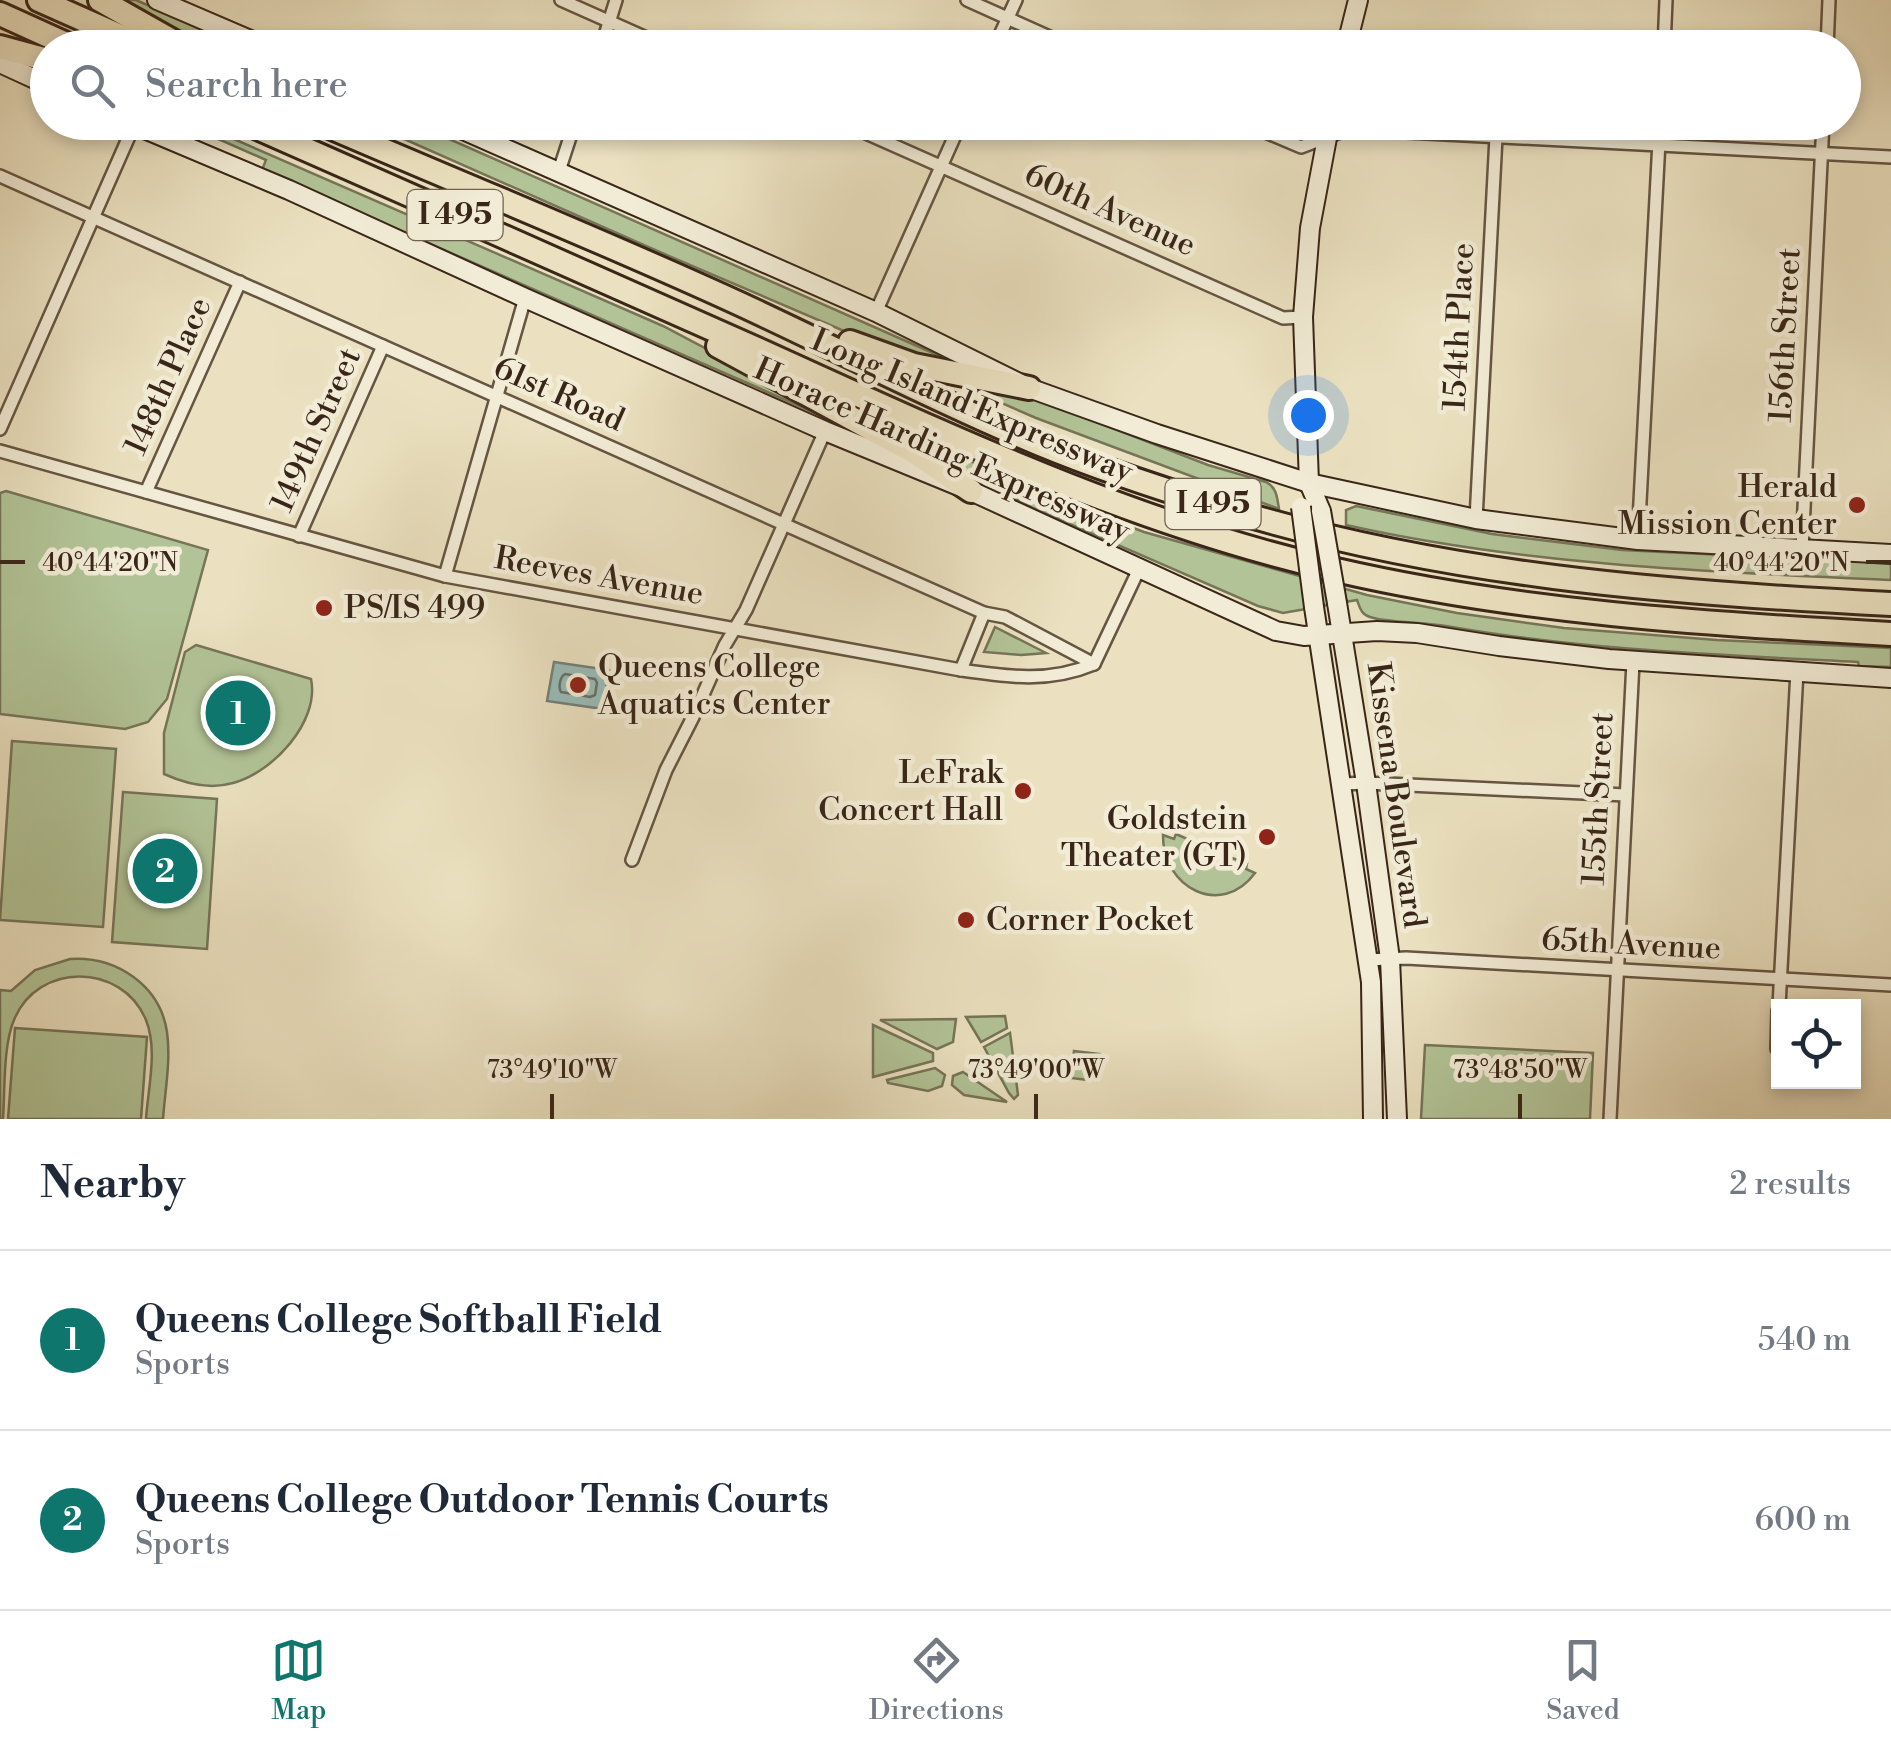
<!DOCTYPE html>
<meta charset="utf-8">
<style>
body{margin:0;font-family:"Libre Bodoni",serif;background:#f6f6f7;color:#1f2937}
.controls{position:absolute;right:30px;bottom:30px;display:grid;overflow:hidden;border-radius:0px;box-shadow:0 5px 15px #0003}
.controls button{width:90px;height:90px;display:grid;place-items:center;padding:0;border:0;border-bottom:2px solid #e0e1e3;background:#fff;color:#1f2937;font:50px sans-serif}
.you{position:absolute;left:1308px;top:415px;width:35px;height:35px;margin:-25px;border:8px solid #fff;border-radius:50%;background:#1a73e8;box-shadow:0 0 0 15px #1a73e833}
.badge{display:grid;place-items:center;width:65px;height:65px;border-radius:50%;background:#0f766e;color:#fff;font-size:32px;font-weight:700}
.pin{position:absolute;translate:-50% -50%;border:5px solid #fff;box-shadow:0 2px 10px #0006}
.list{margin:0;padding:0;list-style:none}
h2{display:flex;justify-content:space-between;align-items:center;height:130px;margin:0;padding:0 40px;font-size:42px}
h2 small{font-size:32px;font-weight:400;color:#747a83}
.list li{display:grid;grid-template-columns:65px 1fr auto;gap:30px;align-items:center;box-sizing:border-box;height:180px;padding:0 40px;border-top:2px solid #e0e1e3}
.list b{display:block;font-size:38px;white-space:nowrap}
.list p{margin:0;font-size:32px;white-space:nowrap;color:#747a83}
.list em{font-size:32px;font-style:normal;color:#747a83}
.icon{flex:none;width:55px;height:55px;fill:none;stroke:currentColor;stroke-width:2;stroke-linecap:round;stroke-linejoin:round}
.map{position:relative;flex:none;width:1891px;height:1119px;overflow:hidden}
.search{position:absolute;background:#fff;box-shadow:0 5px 15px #0003;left:30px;right:30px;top:30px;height:110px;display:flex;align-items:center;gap:25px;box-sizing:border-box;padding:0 35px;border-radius:55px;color:#747a83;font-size:38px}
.sheet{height:490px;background:#fff}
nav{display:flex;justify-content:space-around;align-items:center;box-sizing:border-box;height:140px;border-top:2px solid #e0e1e3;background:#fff;font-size:28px;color:#747a83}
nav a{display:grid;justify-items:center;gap:5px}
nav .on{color:#0f766e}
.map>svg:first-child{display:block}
.green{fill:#b2c497;stroke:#767558;stroke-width:2.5}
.water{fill:#99bcb9;stroke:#738079;stroke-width:2.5}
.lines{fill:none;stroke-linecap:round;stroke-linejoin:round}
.shore{stroke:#697168;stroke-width:2.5}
.minor-casing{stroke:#665542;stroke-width:16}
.secondary-casing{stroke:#392618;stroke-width:22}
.motorway-casing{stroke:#392618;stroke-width:28}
.minor{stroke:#f2ecd6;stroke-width:11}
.secondary{stroke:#f2ecd6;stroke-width:18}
.motorway{stroke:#ebe1c0;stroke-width:22}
.secondary-bridge-casing{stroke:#392618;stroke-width:22;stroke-linecap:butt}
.secondary-bridge{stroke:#f2ecd6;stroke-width:18}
.ticks{fill:none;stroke:#392618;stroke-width:4}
.poi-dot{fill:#8f2418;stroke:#f2ecd6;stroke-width:4}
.labels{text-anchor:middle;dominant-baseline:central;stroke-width:9;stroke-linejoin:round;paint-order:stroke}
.shield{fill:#f2ecd6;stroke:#706151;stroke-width:2.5}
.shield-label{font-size:30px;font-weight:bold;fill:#392618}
.street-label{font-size:32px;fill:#392618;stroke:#f2ecd6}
.poi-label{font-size:32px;fill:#392618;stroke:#f2ecd6;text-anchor:end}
.ticks-label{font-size:25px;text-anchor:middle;fill:#392618;stroke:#f2ecd6;stroke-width:9;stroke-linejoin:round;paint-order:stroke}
</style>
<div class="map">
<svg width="1891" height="1119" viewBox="0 0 1891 1119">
<rect width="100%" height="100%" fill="#ebe1c0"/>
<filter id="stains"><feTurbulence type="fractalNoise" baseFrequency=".002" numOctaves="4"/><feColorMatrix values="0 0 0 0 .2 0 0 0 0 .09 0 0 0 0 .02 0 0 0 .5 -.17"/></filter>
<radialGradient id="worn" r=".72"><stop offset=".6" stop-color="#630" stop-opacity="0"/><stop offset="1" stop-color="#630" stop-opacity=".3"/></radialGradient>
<!-- green -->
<g class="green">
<polygon points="115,0 136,0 243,47 201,47"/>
<polygon points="182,123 197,123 663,326 822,410 820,415 262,170 266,160"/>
<polygon points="368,123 413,123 942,357 940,362 900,355 655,250"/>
<path d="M966,383l66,14 176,68 58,17c11,6 11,15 13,27l-243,-91 -71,-31z"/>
<path d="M903,431l148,66 93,35 223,63 90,18 107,15 153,12 174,8v19l-32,-1 -1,-4c-138,-7 -276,-12 -412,-36 -21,-4 -59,-3 -76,-9 -9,-3 -10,-9 -13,-17l-74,13 -25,-7 -225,-98 -87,-48 -46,-23z"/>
<polygon points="6,491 208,550 167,699 148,722 125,729 0,714 0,493"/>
<path d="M1356,506l136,28 130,16 269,13v17c-183,-8 -366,-15 -545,-55v-15z"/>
<polygon points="995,627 1046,653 1021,655 984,652"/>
<path d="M196,645l115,34c9,43 -39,94 -78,104 -24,7 -47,1 -69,-9v-41l21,-81z"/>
<polygon points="12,741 116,749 103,927 0,920"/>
<polygon points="123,792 217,799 207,949 112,942"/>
<path d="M1176,834l16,7c2,19 16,24 33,21l4,-5 18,6 -1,6 9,4c-34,46 -93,14 -92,-38l11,4z"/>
<path d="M70,959c46,-3 90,26 97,73 4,28 -2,59 -4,87h-17c2,-31 12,-69 0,-99 -24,-58 -109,-58 -132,0 -11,25 -9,71 -11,99h-3v-129l11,1 24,-21z"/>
<polygon points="1005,1016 1007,1028 981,1042 966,1017"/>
<polygon points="956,1019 953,1042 937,1049 880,1020"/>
<polygon points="873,1025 933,1053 933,1061 873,1077"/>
<polygon points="15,1028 147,1037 141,1119 8,1119"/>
<polygon points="1010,1033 1018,1095 1014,1099 1009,1093 984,1047"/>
<polygon points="1425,1045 1593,1053 1590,1119 1421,1119"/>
<polygon points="1074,1051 1100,1054 1097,1081 1071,1078"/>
<polygon points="935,1068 945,1075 942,1086 928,1091 888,1083 887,1080"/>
<polygon points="963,1072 1007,1102 964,1095 952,1085 953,1076"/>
</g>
<!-- water -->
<polygon class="water" points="554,662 609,670 603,709 547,701"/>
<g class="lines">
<!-- shore -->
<path class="shore" d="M565,674l30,5 2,4 -2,12 -5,2 -29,-5c-3,-5 -1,-15 4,-18z"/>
<!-- minor casing -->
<g class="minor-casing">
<g id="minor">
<polyline points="561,0 669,48"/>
<polyline points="967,0 1074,48"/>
<polyline points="601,48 616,0"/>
<polyline points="994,48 1016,0"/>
<polyline points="1664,48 1666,0"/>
<polyline points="1827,48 1829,0"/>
<polyline points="841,122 1283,318 1303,317"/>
<polyline points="1242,122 1301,147 1348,129 1891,157"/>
<polyline points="559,171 575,122"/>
<polyline points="0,176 984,613 1005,617 1094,664"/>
<polyline points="876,312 961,122"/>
<polyline points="0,429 134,125"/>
<path d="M0,451l445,125 516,94c48,7 88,13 133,-6l45,-95"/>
<polyline points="146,492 240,282"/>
<polyline points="1476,519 1496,137"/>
<polyline points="299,536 383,346"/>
<polyline points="1638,540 1660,122"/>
<polyline points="1802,549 1823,122"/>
<polyline points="445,576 525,298"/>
<polyline points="961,670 984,613"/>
<polyline points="1343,784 1366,783 1626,795"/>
<polyline points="632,860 666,770 693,717 725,645 746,610 825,431"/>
<polyline points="1368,960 1406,958 1891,985"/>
<polyline points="1779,1006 1797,671"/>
<polyline points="1777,1049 1778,1011"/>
<polyline points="1610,1119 1633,662"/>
</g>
</g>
<!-- secondary casing -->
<g class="secondary-casing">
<g id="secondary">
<polyline points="157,0 269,48"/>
<polyline points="1346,48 1358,0"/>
<polyline points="0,63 48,85"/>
<polyline points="128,122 289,190 525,298 825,431 971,491 1276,631 1304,636 1377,631 1417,633 1499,646 1609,659 1891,678"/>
<polyline points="445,122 876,312 1029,388 1157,434 1309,483 1476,519 1638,540 1891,554"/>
<polyline points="1321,511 1309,483 1303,317 1310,228 1330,122"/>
<polyline points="1337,603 1366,783 1390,959 1397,1119"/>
<polyline points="1314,607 1371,982 1373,1119"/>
</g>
</g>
<!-- motorway casing -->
<g class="motorway-casing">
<g id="motorway">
<polyline points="39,0 147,48"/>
<polyline points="100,0 185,48"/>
<polyline points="0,14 75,48"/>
<polyline points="0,47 48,60"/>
<path d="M244,122c171,76 342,150 513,227 188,85 376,175 579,221 182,42 369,54 555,64"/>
<path d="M318,122c141,61 283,118 422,182 93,43 185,91 279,131 66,29 136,52 205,73 216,67 442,85 667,96"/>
<polyline points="850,342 914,365 1029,388"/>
<polyline points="718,346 914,452 971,491"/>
</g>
</g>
<!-- minor -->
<use href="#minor" class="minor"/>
<!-- secondary -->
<use href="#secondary" class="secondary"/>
<!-- motorway -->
<use href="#motorway" class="motorway"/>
<!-- secondary-bridge casing -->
<g class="secondary-bridge-casing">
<g id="secondary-bridge">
<polyline points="1301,507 1314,607"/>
<polyline points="1321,511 1337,603"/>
</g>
</g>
<!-- secondary-bridge -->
<use href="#secondary-bridge" class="secondary-bridge"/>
</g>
<!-- ticks -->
<path class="ticks" d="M0,562h25M1866,562h25M552,1094v25M1036,1094v25M1520,1094v25"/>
<!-- markers -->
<g class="poi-dot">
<circle cx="1857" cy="505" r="10"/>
<circle cx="324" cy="608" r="10"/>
<circle cx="578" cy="685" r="10"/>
<circle cx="1023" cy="791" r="10"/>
<circle cx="1267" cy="837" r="10"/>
<circle cx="966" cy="920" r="10"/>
</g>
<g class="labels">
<!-- shield labels -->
<g class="shield">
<rect x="407.5" y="190" width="95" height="50" rx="8"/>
<rect x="1165.5" y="479" width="95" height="50" rx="8"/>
</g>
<g class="shield-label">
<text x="455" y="215">I 495</text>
<text x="1213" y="504">I 495</text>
</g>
<!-- street labels -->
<g class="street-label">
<text transform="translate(1110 210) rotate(24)">60th Avenue</text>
<text transform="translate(1459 327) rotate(-87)">154th Place</text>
<text transform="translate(1785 335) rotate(-87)">156th Street</text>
<text transform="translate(168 376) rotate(-66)">148th Place</text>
<text transform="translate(559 394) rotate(24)">61st Road</text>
<text transform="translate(972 406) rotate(23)">Long Island Expressway</text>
<text transform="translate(316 430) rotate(-66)">149th Street</text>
<text transform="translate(942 450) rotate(24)">Horace Harding Expressway</text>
<text transform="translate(599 576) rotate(10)">Reeves Avenue</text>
<text transform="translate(1396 795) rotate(82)">Kissena Boulevard</text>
<text transform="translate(1598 799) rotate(-87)">155th Street</text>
<text transform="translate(1631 944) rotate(3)">65th Avenue</text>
</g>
<!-- poi labels -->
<g class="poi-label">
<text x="1837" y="487">Herald<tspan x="1837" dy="37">Mission Center</tspan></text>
<text x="344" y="608" text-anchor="start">PS/IS 499</text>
<text x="598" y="667" text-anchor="start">Queens College<tspan x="598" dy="37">Aquatics Center</tspan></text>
<text x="1003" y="773">LeFrak<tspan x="1003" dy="37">Concert Hall</tspan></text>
<text x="1247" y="819">Goldstein<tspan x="1247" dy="37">Theater (GT)</tspan></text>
<text x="986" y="920" text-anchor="start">Corner Pocket</text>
</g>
</g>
<g class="ticks-label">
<text x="110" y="571">40°44'20"N</text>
<text x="1781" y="571">40°44'20"N</text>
<text x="552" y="1078">73°49'10"W</text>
<text x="1036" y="1078">73°49'00"W</text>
<text x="1520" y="1078">73°48'50"W</text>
</g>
<rect width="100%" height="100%" filter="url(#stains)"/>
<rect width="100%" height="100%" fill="url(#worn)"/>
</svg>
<div class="controls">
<button><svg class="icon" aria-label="locate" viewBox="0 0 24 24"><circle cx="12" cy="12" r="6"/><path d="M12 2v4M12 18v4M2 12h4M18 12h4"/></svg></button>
</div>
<div class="you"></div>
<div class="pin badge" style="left:238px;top:713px">1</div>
<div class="pin badge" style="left:165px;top:871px">2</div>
<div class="search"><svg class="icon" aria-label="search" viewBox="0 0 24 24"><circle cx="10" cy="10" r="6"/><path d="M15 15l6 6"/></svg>Search here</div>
</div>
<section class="sheet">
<h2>Nearby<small>2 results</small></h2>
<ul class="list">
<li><span class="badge">1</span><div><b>Queens College Softball Field</b><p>Sports</p></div><em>540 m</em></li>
<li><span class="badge">2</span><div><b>Queens College Outdoor Tennis Courts</b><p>Sports</p></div><em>600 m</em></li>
</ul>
</section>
<nav>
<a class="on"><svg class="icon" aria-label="map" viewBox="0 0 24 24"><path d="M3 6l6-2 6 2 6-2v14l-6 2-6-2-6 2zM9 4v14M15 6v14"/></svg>Map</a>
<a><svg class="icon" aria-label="directions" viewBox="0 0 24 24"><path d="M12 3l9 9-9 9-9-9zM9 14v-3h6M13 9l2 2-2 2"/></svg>Directions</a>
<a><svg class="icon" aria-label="saved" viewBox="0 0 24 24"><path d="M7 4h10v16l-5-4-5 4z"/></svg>Saved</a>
</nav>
